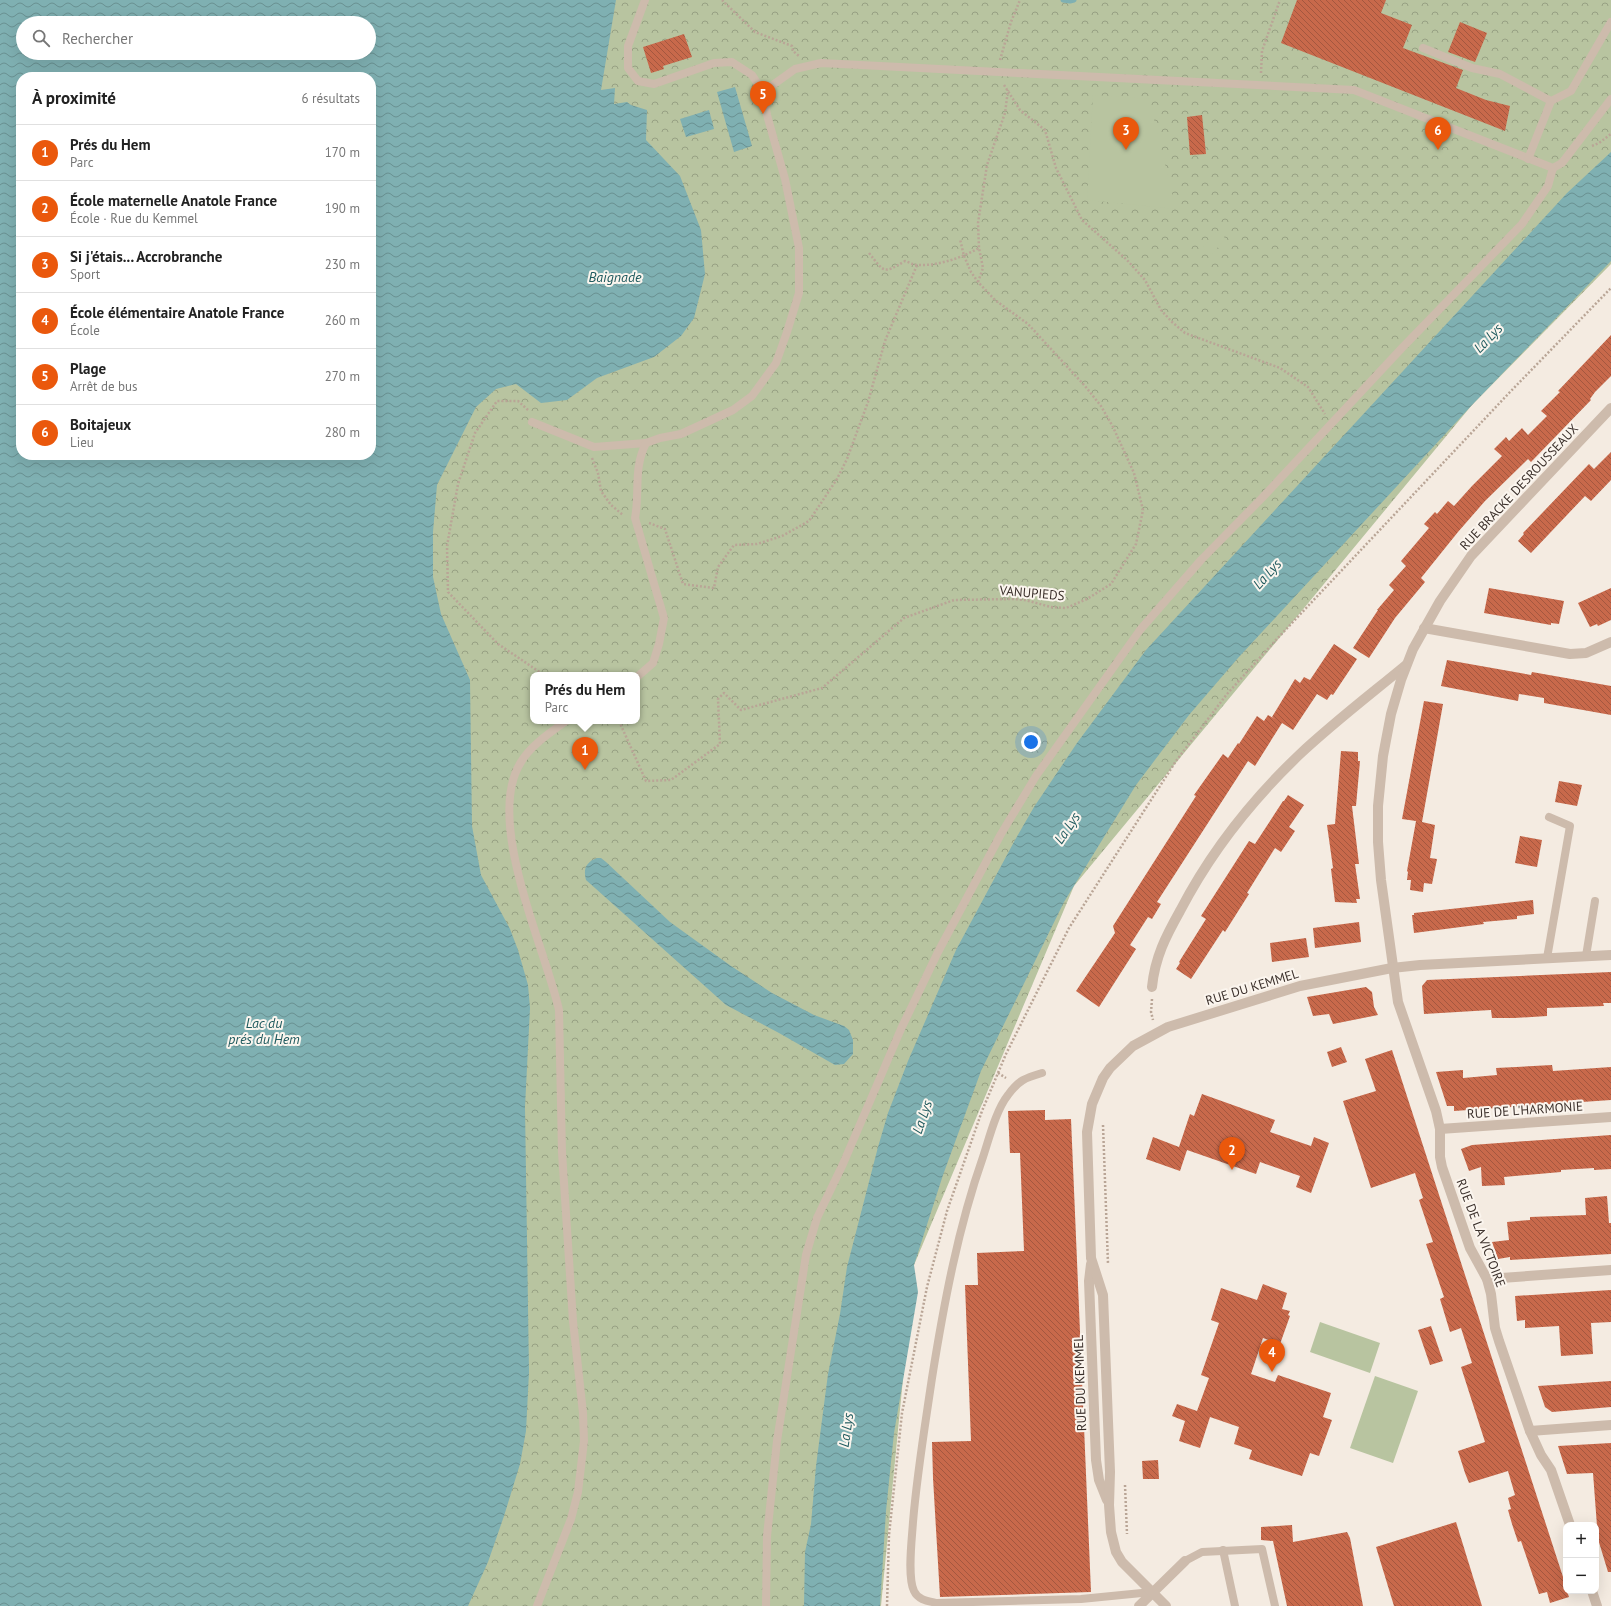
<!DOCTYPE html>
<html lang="fr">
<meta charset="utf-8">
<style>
body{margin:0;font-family:"PT Sans",sans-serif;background:#f2f2f2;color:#222}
.controls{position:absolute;right:12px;bottom:12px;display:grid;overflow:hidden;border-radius:8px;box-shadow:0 4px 16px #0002}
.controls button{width:36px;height:36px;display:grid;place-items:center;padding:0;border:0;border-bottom:1px solid #e0e0e0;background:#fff;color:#222;font:20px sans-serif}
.you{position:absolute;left:1031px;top:742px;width:14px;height:14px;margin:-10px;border:3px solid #fff;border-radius:50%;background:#1a73e8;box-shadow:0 0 0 6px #1a73e833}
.badge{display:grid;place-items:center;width:26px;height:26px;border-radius:50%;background:#ea580c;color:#fff;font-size:13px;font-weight:700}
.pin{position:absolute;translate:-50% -33px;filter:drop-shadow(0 1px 2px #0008)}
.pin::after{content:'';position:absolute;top:21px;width:14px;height:12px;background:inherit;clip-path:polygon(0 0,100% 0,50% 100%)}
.popup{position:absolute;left:530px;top:672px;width:110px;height:52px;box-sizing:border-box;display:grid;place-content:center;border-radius:8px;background:#fff;filter:drop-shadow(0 1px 3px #0005);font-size:13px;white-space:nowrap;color:#767676}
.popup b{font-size:15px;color:#222}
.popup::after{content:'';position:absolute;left:50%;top:100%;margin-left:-8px;border:8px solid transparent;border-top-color:#fff}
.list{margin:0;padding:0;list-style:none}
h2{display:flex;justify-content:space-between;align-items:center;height:52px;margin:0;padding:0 16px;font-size:17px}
h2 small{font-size:13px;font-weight:400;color:#767676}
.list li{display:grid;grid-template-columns:26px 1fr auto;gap:12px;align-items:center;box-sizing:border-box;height:56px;padding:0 16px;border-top:1px solid #e0e0e0}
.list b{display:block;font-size:15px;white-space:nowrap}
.list p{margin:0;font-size:13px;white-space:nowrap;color:#767676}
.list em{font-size:13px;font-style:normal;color:#767676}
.icon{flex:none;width:22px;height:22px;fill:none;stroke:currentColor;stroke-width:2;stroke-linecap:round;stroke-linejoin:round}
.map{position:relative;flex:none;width:1611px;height:1606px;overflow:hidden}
.search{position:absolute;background:#fff;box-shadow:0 4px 16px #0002;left:16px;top:16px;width:360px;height:44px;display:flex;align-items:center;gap:10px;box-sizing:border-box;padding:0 14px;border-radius:22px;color:#767676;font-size:15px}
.panel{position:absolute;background:#fff;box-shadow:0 4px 16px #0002;left:16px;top:72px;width:360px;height:388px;border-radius:16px}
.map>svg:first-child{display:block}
.park{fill:url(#park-crowns);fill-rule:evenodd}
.pitch{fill:#b8c4a0}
.water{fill:url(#water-waves);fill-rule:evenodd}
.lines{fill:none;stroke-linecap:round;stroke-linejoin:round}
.stream{stroke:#7fb0b2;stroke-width:5}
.building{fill:url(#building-back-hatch)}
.path{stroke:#b9a596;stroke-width:2.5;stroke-dasharray:2 2;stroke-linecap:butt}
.service{stroke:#cdbbac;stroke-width:8}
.minor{stroke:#cdbbac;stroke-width:10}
.labels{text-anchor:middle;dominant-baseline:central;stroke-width:4;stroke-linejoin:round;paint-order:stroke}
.street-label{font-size:13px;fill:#3b302b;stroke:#fbf5ee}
.water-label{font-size:14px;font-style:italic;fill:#1f5a5e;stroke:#fbf5ee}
</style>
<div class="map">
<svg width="1611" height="1606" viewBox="0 0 1611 1606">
<defs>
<pattern id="park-crowns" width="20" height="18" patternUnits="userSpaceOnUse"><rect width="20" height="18" fill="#b8c4a0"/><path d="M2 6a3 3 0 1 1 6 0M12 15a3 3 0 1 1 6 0" fill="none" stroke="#97a083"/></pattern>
<pattern id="water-waves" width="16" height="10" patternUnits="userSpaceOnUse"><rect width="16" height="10" fill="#7fb0b2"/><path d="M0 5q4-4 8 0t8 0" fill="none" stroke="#699091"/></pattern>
<pattern id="building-back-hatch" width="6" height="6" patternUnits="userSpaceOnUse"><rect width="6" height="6" fill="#c8694b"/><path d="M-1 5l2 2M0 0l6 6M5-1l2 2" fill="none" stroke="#a4573f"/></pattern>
</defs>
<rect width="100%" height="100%" fill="#f4ebe1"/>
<!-- park -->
<path class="park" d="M0,0h1611v264l-139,141 -398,481 -160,379 -33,341h-881zM23,23h346v30h-346zM21,77h350v378h-350zM533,675h104v46h-104z"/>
<!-- pitch -->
<g class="pitch">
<polygon points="1093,95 1149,99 1176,209 1087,200"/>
<polygon points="1216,231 1225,238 1212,255 1203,248"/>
<polygon points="1320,1322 1380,1343 1370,1373 1310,1352"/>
<polygon points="1375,1376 1418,1391 1393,1463 1350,1448"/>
</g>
<!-- water -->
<g class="water">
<path d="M0,0h616l-15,90 14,-2 -1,16 13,-2 4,3 16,5 -1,30 34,36 21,54 4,44 -11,44 -13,18 -27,21 -57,21 -30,22 -26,3 -25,-19 -20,5 -20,18 -39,78 -4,47v45l8,37 29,66 2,146 9,49 29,54 8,21 10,35 2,23 -5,99 4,265 -3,59 -6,33 -16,52 -16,46 -20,44h-468zM23,23h346v30h-346zM21,77h350v378h-350z"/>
<polygon points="735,87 752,146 734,152 717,92"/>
<polygon points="709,110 714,129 686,137 680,119"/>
<polygon points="1611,152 1611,261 1472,405 1238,658 1189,715 1136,785 1064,902 981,1071 943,1175 914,1265 918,1292 894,1433 886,1511 880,1606 804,1606 805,1552 811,1524 816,1466 828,1374 840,1314 847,1267 878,1147 888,1113 908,1061 956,950 1015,840 1034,807 1077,743 1146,650 1567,193"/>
<path d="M597,858h4l5,4 64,60 61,44 41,27 42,22 30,11 5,4 4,10v14l-9,10 -9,1 -56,-32 -53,-28 -140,-125c-3,-11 0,-18 11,-22z"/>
</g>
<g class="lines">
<!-- stream -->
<polyline class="stream" points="1063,0 1070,1 1074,0"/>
</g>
<!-- building -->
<g class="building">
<polygon points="1297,0 1386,0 1381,13 1412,25 1403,48 1463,70 1456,88 1486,100 1510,106 1505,131 1281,43"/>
<polygon points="1460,22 1487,33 1475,62 1448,52"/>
<polygon points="684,34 692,57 663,66 664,69 651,73 643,47"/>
<polygon points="1202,115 1206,154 1190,155 1187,117"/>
<polygon points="1611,335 1611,376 1595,392 1590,399 1591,400 1531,462 1528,459 1485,501 1458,532 1421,578 1425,582 1395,618 1369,658 1353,648 1378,610 1377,610 1394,590 1389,585 1406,566 1401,561 1429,528 1424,524 1435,512 1437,514 1448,501 1454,506 1472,486 1502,456 1494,449 1506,437 1509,441 1522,428 1528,435 1547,416 1541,411 1560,392 1558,391"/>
<polygon points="1611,452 1611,480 1591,501 1585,496 1531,553 1518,541 1524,534 1523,533 1589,464 1594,469"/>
<polygon points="1489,588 1564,601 1559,624 1551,623 1551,625 1484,613"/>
<polygon points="1611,588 1611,620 1598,626 1597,624 1590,627 1578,603"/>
<polygon points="1334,644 1357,659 1333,695 1331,694 1327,700 1317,694 1293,730 1282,723 1255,766 1248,761 1157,902 1161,904 1152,919 1148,917 1130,945 1136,949 1099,1007 1076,991 1115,933 1113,926 1196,796 1194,795 1223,754 1228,758 1238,743 1239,744 1257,716 1264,721 1268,715 1275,719 1272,717 1295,679 1300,683 1304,677 1310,680"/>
<polygon points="1447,660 1531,675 1532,672 1611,686 1611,715 1544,703 1544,698 1519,694 1518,701 1441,686"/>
<polygon points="1424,701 1443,704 1422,822 1435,825 1430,858 1437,859 1432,884 1424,883 1423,892 1410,890 1411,880 1407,880 1408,872 1407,871 1416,821 1402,819"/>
<polygon points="1341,751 1358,752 1358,761 1360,761 1356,806 1352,806 1359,864 1355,864 1360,899 1356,899 1357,903 1335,902 1331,869 1333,868 1327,825 1335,824"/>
<polygon points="1559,781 1582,785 1577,806 1555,802"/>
<polygon points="1288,795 1304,805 1289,827 1295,831 1281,852 1275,848 1247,893 1249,894 1225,932 1223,930 1191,979 1176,969 1180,963 1179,962 1206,919 1201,916 1249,841 1255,844 1283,801 1284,801"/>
<polygon points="1520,836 1542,840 1537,867 1515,863"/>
<polygon points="1533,900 1534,914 1517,916 1517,919 1483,922 1484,924 1414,933 1412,915 1414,915 1414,913"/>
<polygon points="1359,922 1361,942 1315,948 1313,928"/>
<polygon points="1306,938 1309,957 1272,962 1270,943"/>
<polygon points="1611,972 1611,1003 1603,1003 1604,1006 1547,1008 1547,1016 1514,1018 1492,1018 1491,1010 1424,1014 1422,986 1427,980"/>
<polygon points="1366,987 1372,992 1374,1007 1378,1015 1333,1024 1329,1014 1313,1016 1307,997"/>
<polygon points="1341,1047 1347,1062 1332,1067 1327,1052"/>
<polygon points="1392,1050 1564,1580 1566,1591 1567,1591 1569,1597 1550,1603 1547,1592 1539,1594 1521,1541 1518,1542 1512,1524 1508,1510 1511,1509 1508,1498 1515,1495 1508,1471 1469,1483 1465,1473 1458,1451 1485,1442 1461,1367 1472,1363 1461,1328 1450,1332 1440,1299 1444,1297 1426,1244 1433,1242 1419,1200 1423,1198 1415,1173 1371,1188 1343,1101 1376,1091 1365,1059"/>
<polygon points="1552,1065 1553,1071 1611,1067 1611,1100 1454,1111 1454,1106 1447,1106 1436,1072 1463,1070 1463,1078 1497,1075 1496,1068"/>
<polygon points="1202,1094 1275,1120 1270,1132 1311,1146 1314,1137 1329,1143 1311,1193 1296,1187 1300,1176 1260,1162 1256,1174 1187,1150 1180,1171 1146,1159 1153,1137 1179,1147 1190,1114 1194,1116"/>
<polygon points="1045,1110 1045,1120 1071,1119 1091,1592 940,1597 933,1478 932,1442 971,1441 965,1285 978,1285 977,1253 1024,1251 1020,1153 1010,1153 1008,1111"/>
<polygon points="1611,1135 1611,1169 1594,1170 1594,1168 1561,1170 1561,1172 1504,1177 1505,1185 1482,1186 1481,1167 1469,1171 1461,1149 1472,1145"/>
<polygon points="1607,1196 1609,1223 1611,1223 1611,1254 1510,1260 1510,1257 1498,1259 1492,1242 1509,1240 1507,1222 1530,1220 1530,1217 1586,1215 1585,1198"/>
<polygon points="1263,1284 1287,1293 1282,1309 1290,1311 1288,1315 1290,1316 1280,1344 1263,1338 1251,1374 1275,1382 1278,1375 1331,1393 1323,1417 1332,1420 1319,1456 1310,1453 1302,1476 1249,1459 1252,1450 1234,1444 1239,1427 1210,1417 1200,1448 1179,1441 1185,1421 1172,1416 1177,1404 1197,1411 1209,1378 1201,1375 1219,1323 1211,1320 1221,1288 1257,1300"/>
<polygon points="1611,1290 1611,1322 1591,1323 1593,1354 1561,1356 1559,1326 1525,1328 1525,1320 1517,1321 1515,1296"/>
<polygon points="1431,1326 1443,1361 1430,1365 1418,1330"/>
<polygon points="1611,1381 1611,1407 1552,1412 1545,1407 1538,1386"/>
<polygon points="1611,1443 1611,1572 1608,1572 1598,1539 1593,1473 1567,1474 1558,1446"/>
<polygon points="1158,1460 1159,1479 1143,1479 1142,1461"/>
<polygon points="1456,1522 1482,1606 1394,1606 1376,1547"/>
<polygon points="1292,1525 1293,1542 1347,1532 1350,1538 1363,1606 1287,1606 1273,1541 1261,1540 1261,1527"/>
</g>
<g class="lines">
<!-- path -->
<g class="path">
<polyline points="722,0 755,32 792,46 793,51 799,56"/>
<polyline points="1000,60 1011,22 1020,0"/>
<polyline points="1261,73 1262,51 1280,0"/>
<polyline points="1004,85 1020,110 1045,130 1056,168 1082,220 1127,260 1145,280 1161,310 1172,322 1185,333 1280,368 1308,387 1325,414"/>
<polyline points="1592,146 1599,143 1611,134"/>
<path d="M869,253c16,20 14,21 36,8 4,1 8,4 12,4 21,1 44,-7 62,-17"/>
<polyline points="978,282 983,268 979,248 978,223 987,165 1005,113 1008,90"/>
<polyline points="528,410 518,401 497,401 475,433 458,484 447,546 448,592 498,644 544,675"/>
<polyline points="592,458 598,473 601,491 611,505 623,515"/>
<polyline points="649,523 665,529 683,584 714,588 718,567 734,545 757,544 782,536 809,521 837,479 847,459 868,402 885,341 917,265"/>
<polyline points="619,721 646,781 671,780 720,744 718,699 724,693 741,710 822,688 904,618 954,600 1014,599 1025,600 1051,607 1066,608 1087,599 1111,584 1136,544 1143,510 1134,473 1113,427 1101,406 1085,386 1028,324 995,300 978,282 971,272 964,256 960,239"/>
<polyline points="1152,999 1151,1012 1153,1020"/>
<polyline points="998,1073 1006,1078"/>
<polyline points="1103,1125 1108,1264"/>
<polyline points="1125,1485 1127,1534"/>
<polyline points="887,1606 889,1535 902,1413 927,1287 947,1211 982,1111 1006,1054 1069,928 1176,761 1227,694 1275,641 1510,392 1611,288"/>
</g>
<!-- service -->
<g class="service">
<polyline points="1423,48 1472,68 1500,74 1551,101"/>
<polyline points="763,92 795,69 821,63 1354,90 1553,168 1562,163 1611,99"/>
<polyline points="1528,159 1551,101 1571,91 1611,22"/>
<polyline points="532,422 594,447 646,443"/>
<path d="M637,677l16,-14 6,-19 5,-26 -29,-100c5,-26 -2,-49 11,-75l14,-5 21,-4 52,-24 19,-14 24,-33 11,-31 12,-39v-45l-14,-69 -18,-64 -4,-23 -11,-17 -20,-13 -18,1 -60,21 -16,-3 -10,-13v-22l17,-46"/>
<polyline points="1586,956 1595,901"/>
<polyline points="1547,958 1570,826 1549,817"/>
<path d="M1042,1073c-17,5 -23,7 -34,22 -12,15 -19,44 -25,62 -25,71 -39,146 -51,221 -7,48 -15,95 -19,144 -1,16 -6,55 1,69 4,9 14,10 23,12l144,-4 71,-7"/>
<polyline points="1223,1550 1235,1606"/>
<polyline points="1185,1561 1202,1552 1262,1549 1275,1606"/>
<path d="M537,1606l34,-87 7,-27 6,-51 -1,-28 -10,-92 -11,-169 -3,-142c-14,-63 -75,-190 -38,-248 9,-16 30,-30 45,-41"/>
<polyline points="766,1606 767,1536 777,1441 806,1255 817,1218 843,1164 901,1029 938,952 1001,834 1036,776 1140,630 1201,560 1262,498 1401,349 1522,224 1548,186 1553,168"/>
</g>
<!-- minor -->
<g class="minor">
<polyline points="1424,628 1570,654 1586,653 1611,642"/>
<path d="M1152,987c3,-30 14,-51 28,-76 30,-58 73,-112 119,-156 34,-32 72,-61 107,-90"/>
<polyline points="1440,1129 1611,1117"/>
<polyline points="1091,1264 1089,1281 1096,1460 1099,1480 1107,1500"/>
<polyline points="1487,1279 1611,1270"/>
<polyline points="1530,1431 1611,1425"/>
<polyline points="1570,1525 1551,1470 1541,1455 1530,1431 1499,1341 1495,1328 1491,1294 1487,1279 1470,1248 1442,1167 1440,1157 1440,1129 1436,1111 1398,1002 1381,880 1378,842 1378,806 1383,756 1391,714 1401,680 1413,649 1440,601 1471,556 1611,408"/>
<polyline points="1592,1591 1597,1606"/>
<polyline points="1139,1606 1185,1561"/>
<polyline points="1166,1606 1122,1562 1116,1552 1111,1532 1109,1505 1110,1472 1103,1295 1091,1258 1087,1132 1092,1104 1103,1078 1110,1068 1133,1046 1168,1027 1300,986 1392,968 1420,965 1611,955"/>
</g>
</g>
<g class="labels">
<!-- street labels -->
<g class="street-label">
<text transform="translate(1519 487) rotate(-47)">RUE BRACKE DESROUSSEAUX</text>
<text transform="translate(1032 593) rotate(5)">VANUPIEDS</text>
<text transform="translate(1252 987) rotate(-17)">RUE DU KEMMEL</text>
<text transform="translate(1525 1110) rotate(-4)">RUE DE L'HARMONIE</text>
<text transform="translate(1481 1233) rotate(69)">RUE DE LA VICTOIRE</text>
<text transform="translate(1080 1383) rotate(-92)">RUE DU KEMMEL</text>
</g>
<!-- water labels -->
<g class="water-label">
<text x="615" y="277">Baignade</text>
<text transform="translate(1488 338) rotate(-46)">La Lys</text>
<text transform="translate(1267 574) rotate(-48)">La Lys</text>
<text transform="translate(1067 828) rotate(-56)">La Lys</text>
<text x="264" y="1023">Lac du<tspan x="264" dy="16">prés du Hem</tspan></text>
<text transform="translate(922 1117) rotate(-71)">La Lys</text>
<text transform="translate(846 1430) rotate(-82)">La Lys</text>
</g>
</g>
</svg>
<div class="controls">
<button>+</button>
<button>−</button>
</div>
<div class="you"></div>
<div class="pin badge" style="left:585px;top:770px">1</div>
<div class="popup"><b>Prés du Hem</b>Parc</div>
<div class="pin badge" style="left:1232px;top:1170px">2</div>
<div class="pin badge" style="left:1126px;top:150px">3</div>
<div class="pin badge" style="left:1272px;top:1372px">4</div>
<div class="pin badge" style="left:763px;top:114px">5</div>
<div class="pin badge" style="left:1438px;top:150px">6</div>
<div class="search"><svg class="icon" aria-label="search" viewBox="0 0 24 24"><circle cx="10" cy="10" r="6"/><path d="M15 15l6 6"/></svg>Rechercher</div>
<section class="panel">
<h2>À proximité<small>6 résultats</small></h2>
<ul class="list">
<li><span class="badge">1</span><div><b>Prés du Hem</b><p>Parc</p></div><em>170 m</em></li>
<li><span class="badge">2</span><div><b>École maternelle Anatole France</b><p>École · Rue du Kemmel</p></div><em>190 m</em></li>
<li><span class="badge">3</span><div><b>Si j'étais... Accrobranche</b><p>Sport</p></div><em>230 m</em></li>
<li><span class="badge">4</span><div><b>École élémentaire Anatole France</b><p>École</p></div><em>260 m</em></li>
<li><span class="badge">5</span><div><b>Plage</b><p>Arrêt de bus</p></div><em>270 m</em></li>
<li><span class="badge">6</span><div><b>Boitajeux</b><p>Lieu</p></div><em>280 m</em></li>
</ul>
</section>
</div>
